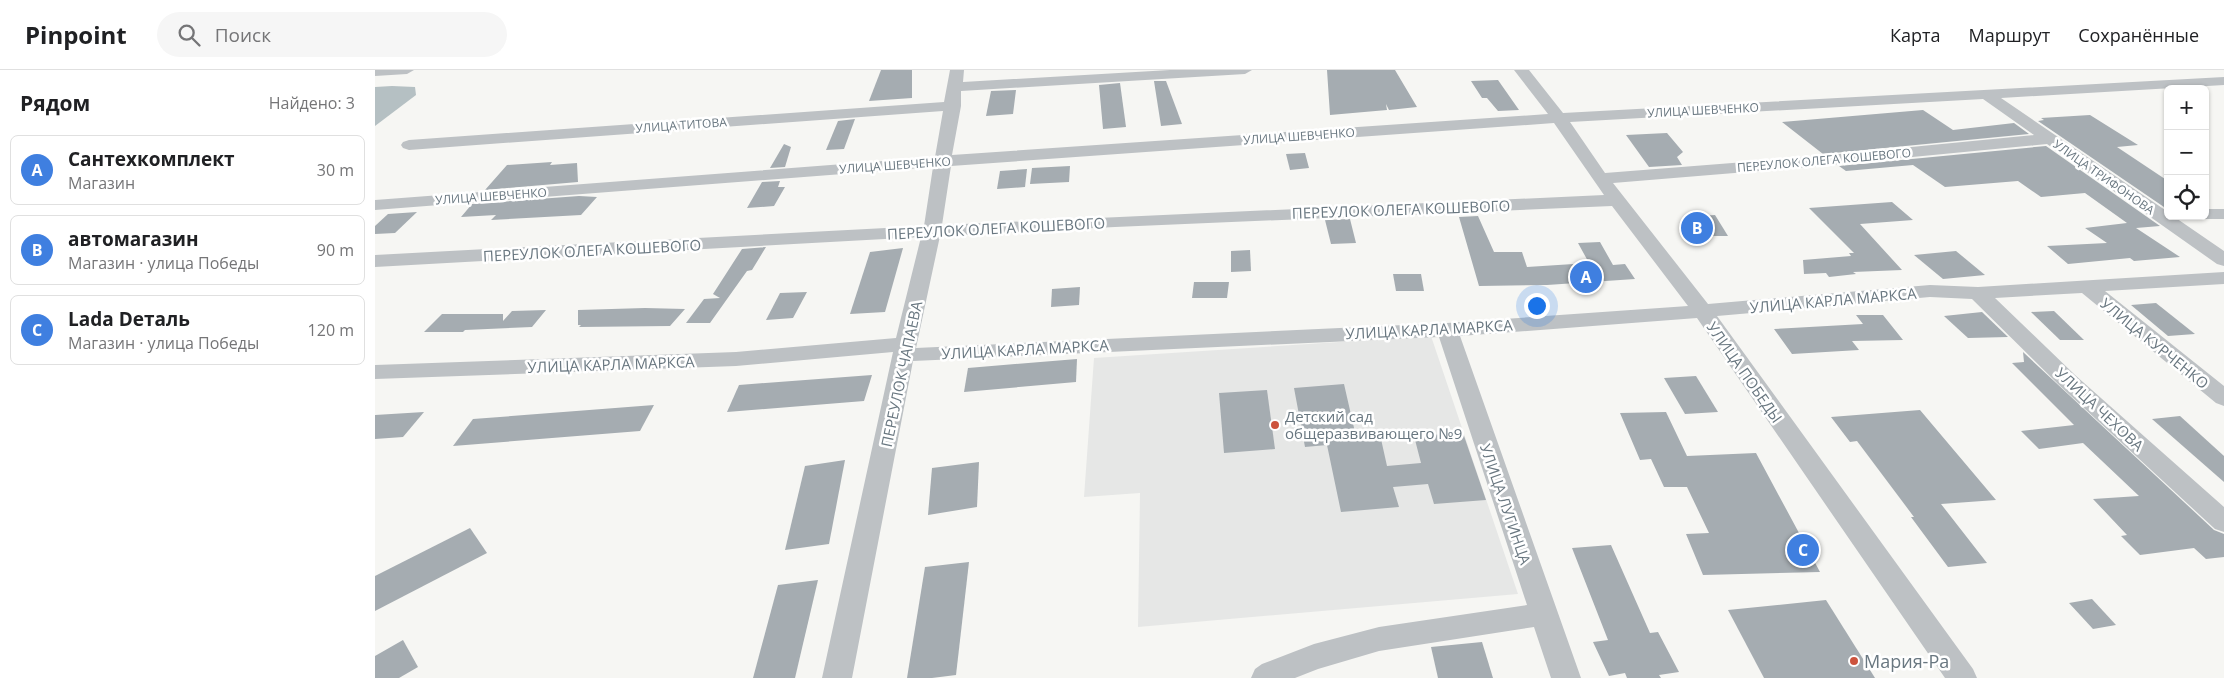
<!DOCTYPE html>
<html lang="ru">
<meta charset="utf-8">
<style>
body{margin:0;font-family:"Open Sans",sans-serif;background:#f6f6f6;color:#202124}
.controls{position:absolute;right:15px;top:15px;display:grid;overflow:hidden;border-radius:8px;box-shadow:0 1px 4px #0004}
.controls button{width:45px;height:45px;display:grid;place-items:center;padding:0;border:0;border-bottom:1px solid #e0e0e0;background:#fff;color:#202124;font:25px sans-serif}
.you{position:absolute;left:1161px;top:235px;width:18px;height:18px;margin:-12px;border:4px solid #fff;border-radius:50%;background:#1a73e8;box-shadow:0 0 0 8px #1a73e833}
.badge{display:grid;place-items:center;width:32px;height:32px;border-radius:50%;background:#db2777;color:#fff;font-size:16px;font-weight:700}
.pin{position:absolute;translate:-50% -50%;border:2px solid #fff;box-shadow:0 1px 5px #0006}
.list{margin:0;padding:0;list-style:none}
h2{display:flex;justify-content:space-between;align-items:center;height:65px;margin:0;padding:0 20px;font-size:21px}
h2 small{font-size:16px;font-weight:400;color:#757577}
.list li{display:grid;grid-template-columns:32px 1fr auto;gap:15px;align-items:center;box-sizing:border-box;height:70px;margin:0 10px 10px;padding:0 10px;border:1px solid #e0e0e0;border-radius:8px}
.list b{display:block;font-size:19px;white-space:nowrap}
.list p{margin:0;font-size:16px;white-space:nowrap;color:#757577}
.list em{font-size:16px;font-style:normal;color:#757577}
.icon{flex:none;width:28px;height:28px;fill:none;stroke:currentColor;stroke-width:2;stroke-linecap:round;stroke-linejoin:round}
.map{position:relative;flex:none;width:1849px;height:608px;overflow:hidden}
header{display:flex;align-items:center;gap:30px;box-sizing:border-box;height:70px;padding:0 25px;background:#fff;border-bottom:1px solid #e0e0e0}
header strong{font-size:24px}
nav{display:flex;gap:28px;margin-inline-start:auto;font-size:18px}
.search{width:350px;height:45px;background:#f6f6f6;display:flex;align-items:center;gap:12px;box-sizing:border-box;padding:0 18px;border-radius:28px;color:#757577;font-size:19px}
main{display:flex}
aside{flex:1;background:#fff}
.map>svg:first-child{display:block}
.built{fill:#e6e7e6}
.water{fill:#b5c0c3}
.building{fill:#a5acb1}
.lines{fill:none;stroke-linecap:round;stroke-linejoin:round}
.minor{fill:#bdc1c4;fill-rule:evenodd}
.poi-dot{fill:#cc533d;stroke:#fff;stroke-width:2}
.labels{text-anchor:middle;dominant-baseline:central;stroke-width:5;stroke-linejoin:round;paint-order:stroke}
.far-street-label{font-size:12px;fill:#697780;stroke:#fff}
.street-label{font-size:15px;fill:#697780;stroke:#fff}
.poi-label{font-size:15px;fill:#697780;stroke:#fff;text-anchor:start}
.near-poi-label{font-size:18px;fill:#697780;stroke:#fff;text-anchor:start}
</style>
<header>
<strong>Pinpoint</strong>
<div class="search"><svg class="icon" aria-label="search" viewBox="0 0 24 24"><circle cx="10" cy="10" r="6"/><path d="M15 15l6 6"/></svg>Поиск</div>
<nav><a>Карта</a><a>Маршрут</a><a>Сохранённые</a></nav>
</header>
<main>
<aside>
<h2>Рядом<small>Найдено: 3</small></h2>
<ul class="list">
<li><span class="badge" style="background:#3f7fe0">A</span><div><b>Сантехкомплект</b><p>Магазин</p></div><em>30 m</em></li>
<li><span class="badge" style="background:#3f7fe0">B</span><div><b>автомагазин</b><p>Магазин · улица Победы</p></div><em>90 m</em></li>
<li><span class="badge" style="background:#3f7fe0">C</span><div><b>Lada Dеталь</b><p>Магазин · улица Победы</p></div><em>120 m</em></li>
</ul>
</aside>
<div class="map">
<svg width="1849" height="608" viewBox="0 0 1849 608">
<rect width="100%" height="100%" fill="#f6f6f3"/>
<!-- built -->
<polygon class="built" points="1056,266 1143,524 763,557 765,423 709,427 719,288"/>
<!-- water -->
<polygon class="water" points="17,16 40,17 41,25 0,56 0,17"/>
<!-- building -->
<g class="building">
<polygon points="506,0 537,0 537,28 494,31"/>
<polygon points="952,0 1020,0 1042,37 1014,40 1011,34 1012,40 955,45"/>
<polygon points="1123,10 1144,40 1123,41 1112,28 1107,28 1096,11"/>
<polygon points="779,11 791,11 807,54 786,56"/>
<polygon points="745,13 751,57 728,59 724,15"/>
<polygon points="641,20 638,44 611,46 616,21"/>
<polygon points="1548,40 1578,60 1639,53 1654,64 1448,84 1407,52"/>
<polygon points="1715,45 1763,75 1742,77 1793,111 1793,137 1789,137 1663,51 1669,50 1666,48"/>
<polygon points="480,49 469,79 451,80 463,51"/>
<polygon points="1292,63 1308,82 1302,87 1307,95 1274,97 1251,65"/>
<polygon points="409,74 416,77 410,97 395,98"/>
<polygon points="1671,76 1785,156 1761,158 1805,187 1759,191 1755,188 1693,194 1672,176 1732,173 1710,158 1752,153 1710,123 1666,127 1643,111 1570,117 1538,95 1471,101 1464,96"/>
<polygon points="930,83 934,98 915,100 911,84"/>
<polygon points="177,92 175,95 202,93 203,112 110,120 132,95"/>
<polygon points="695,96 694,112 655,114 657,98"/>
<polygon points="652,99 650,117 622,119 625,101"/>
<polygon points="405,111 403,117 410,117 399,136 372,138 387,112"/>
<polygon points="204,126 222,127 206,145 116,150 121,145 86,147 97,134"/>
<polygon points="1517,132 1538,150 1485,154 1527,200 1478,202 1481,204 1454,207 1451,203 1429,204 1428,190 1476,186 1474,183 1479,183 1434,138"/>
<polygon points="42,142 20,163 0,164 0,156 13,144"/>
<polygon points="1340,145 1353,166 1321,166 1310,147"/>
<polygon points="1103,146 1119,182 1147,182 1152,197 1214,193 1203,173 1225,172 1238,195 1250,194 1260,209 1172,215 1104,216 1084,147"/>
<polygon points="975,149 981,173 956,174 950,150"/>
<polygon points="391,177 377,200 372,201 335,253 311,253 329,229 345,228 338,224 367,179"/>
<polygon points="528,178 510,242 475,244 495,182"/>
<polygon points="875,180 876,201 856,202 856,181"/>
<polygon points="1581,181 1610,205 1568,209 1539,185"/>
<polygon points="1018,204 1046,204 1049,221 1021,221"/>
<polygon points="819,212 854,212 852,228 817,228"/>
<polygon points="705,217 704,235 676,237 677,219"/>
<polygon points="432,222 418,248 391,250 405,223"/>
<polygon points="1781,233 1820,264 1793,266 1756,235"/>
<polygon points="270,238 310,239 295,256 204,257 206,255 203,255 203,240"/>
<polygon points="171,240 157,257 90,260 88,262 49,262 67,244 128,244 128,251 137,241"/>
<polygon points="1679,241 1709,270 1685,270 1656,242"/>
<polygon points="1607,242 1633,267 1593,268 1569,246"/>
<polygon points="1481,245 1508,245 1528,270 1477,271 1484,280 1417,284 1399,259 1488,254"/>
<polygon points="1648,282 1839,460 1849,464 1849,487 1831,489 1819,478 1765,485 1746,466 1752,465 1718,429 1764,426 1708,373 1664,379 1646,361 1699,355 1637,293 1649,292"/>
<polygon points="702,289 701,312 589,322 593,298"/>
<polygon points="497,305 489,331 352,342 364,315"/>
<polygon points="1321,306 1343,342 1310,344 1289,308"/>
<polygon points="969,314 982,371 1006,369 1012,396 1046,393 1039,366 1088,363 1111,430 1059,434 1053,414 1018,417 1024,437 966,442 952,375 930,377 919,318"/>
<polygon points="892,320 900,379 849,383 844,323"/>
<polygon points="279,335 265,361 78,376 98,349"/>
<polygon points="1545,340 1621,430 1566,434 1612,493 1573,497 1536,447 1539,447 1482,371 1475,372 1456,347"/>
<polygon points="49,342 28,367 0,369 0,345"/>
<polygon points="1291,342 1312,386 1381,383 1445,502 1328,505 1311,464 1334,463 1312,417 1289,417 1276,389 1265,390 1245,343"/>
<polygon points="1805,346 1849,386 1849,412 1777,349"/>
<polygon points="470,390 454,474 410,480 430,396"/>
<polygon points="604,392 602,437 553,445 557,398"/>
<polygon points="95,458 112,483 0,541 0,506"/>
<polygon points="1236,475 1275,563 1283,562 1304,602 1284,605 1286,608 1252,608 1250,603 1234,606 1218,572 1233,570 1197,478"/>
<polygon points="594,492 581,605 557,608 532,608 550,497"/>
<polygon points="443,510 420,608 378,608 403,515"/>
<polygon points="1717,529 1741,555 1718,559 1694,533"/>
<polygon points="1451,530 1500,608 1389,608 1353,540"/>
<polygon points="28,570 43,597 24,608 0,608 0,586"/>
<polygon points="1107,572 1118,608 1063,608 1056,577"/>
</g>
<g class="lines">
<!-- minor -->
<g class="minor">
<polygon points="0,0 39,0 32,4 0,6"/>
<path d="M575,0h14l-1,12 207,-12h82l-7,4 -284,17v15l-9,49 596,-41 -34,-44h15l34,43 661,-36v8l-223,13 167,114v4h5l51,35v15l-7,-2 -170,-120 -238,23 -196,16 95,121 222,-19 48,2 246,-15v12l-119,7 119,95v20l-8,-3 -134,-110 -87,5 80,77 149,132v25l-9,-3 -156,-144 -87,-86 -42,-2 -213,19 256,353 4,9h-32l-248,-360 -237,18 121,342h-30l-17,-51 -155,24 -61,18 -23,9h-44l4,-9 7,-5 52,-20 65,-17 148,-22 -88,-268 -526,24 -61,317h-30l71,-326 -157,14 -361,13v-14l361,-13 160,-14 25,-101 -546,30v-12l549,-29 9,-59 -558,43v-10l560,-43 8,-46 -534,39 -6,-2 -2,-3 2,-3 6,-2 535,-38zM1608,29l51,36 -225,22 -204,16 -35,-51zM1179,53l50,72 -662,30 9,-59zM1237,136l76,100 -241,17 -531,25 24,-112 175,-9z"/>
<polygon points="1830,139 1849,139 1849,149 1824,149 1822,146 1830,146"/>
</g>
</g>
<!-- markers -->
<g class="poi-dot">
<circle cx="900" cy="355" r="5"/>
<circle cx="1479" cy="591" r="5"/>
</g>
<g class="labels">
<!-- far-street labels -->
<g class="far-street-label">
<text transform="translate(1328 40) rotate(-3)">УЛИЦА ШЕВЧЕНКО</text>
<text transform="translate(306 55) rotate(-4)">УЛИЦА ТИТОВА</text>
<text transform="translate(924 66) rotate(-4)">УЛИЦА ШЕВЧЕНКО</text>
<text transform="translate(1449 90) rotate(-5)">ПЕРЕУЛОК ОЛЕГА КОШЕВОГО</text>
<text transform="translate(520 95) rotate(-4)">УЛИЦА ШЕВЧЕНКО</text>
<text transform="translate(1729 107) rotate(35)">УЛИЦА ТРИФОНОВА</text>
<text transform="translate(116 126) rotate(-4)">УЛИЦА ШЕВЧЕНКО</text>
</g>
<!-- street labels -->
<g class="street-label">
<text transform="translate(1026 139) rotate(-2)">ПЕРЕУЛОК ОЛЕГА КОШЕВОГО</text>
<text transform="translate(621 158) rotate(-3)">ПЕРЕУЛОК ОЛЕГА КОШЕВОГО</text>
<text transform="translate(217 180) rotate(-3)">ПЕРЕУЛОК ОЛЕГА КОШЕВОГО</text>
<text transform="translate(1458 230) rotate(-5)">УЛИЦА КАРЛА МАРКСА</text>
<text transform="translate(1054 259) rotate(-3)">УЛИЦА КАРЛА МАРКСА</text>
<text transform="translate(1780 273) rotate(39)">УЛИЦА КУРЧЕНКО</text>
<text transform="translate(650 279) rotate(-3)">УЛИЦА КАРЛА МАРКСА</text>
<text transform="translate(236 294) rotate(-2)">УЛИЦА КАРЛА МАРКСА</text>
<text transform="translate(1370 302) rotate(55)">УЛИЦА ПОБЕДЫ</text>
<text transform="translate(526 304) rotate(-78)">ПЕРЕУЛОК ЧАПАЕВА</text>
<text transform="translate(1725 339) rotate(43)">УЛИЦА ЧЕХОВА</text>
<text transform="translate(1131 434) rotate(71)">УЛИЦА ЛУГИНЦА</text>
</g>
<!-- poi labels -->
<g class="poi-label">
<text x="910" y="346">Детский сад<tspan x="910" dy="17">общеразвивающего №9</tspan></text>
</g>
<!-- near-poi labels -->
<g class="near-poi-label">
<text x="1489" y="591">Мария-Ра</text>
</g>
</g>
</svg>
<div class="controls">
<button>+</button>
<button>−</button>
<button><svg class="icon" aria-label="locate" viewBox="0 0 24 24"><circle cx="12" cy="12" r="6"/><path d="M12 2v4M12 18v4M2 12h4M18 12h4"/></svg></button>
</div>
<div class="you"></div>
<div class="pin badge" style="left:1211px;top:207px;background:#3f7fe0">A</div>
<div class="pin badge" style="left:1322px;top:158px;background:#3f7fe0">B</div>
<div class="pin badge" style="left:1428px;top:480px;background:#3f7fe0">C</div>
</div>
</main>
